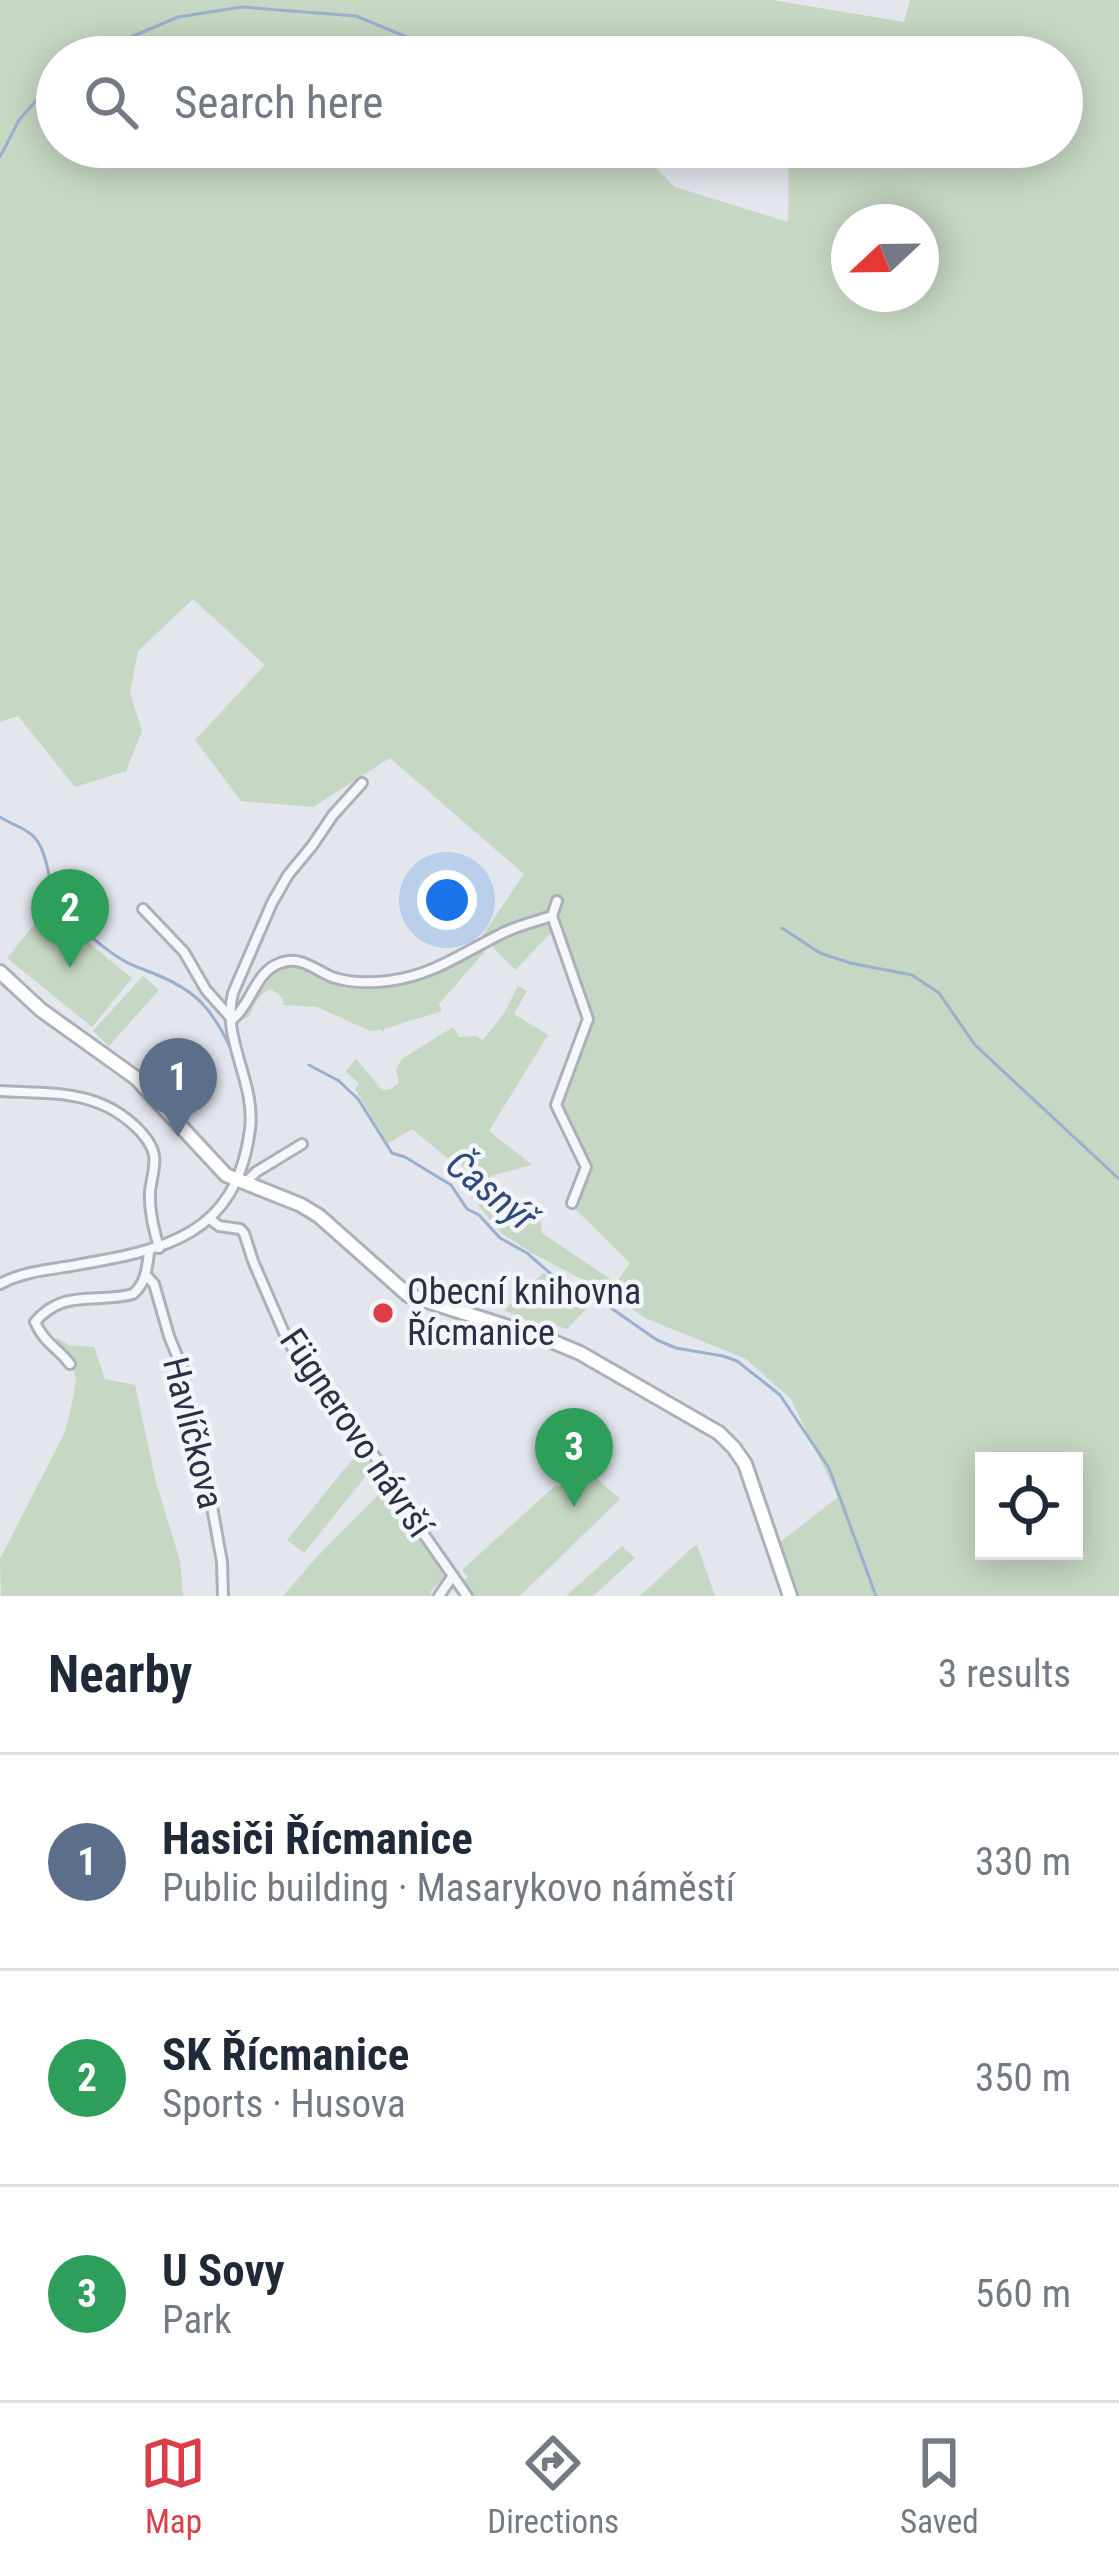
<!DOCTYPE html>
<meta charset="utf-8">
<style>
body{margin:0;font-family:"Roboto Condensed",sans-serif;background:#f6f6f7;color:#1f2937}
.controls{position:absolute;right:36px;bottom:36px;display:grid;overflow:hidden;border-radius:0px;box-shadow:0 6px 30px #0003}
.controls button{width:108px;height:108px;display:grid;place-items:center;padding:0;border:0;border-bottom:3px solid #e0e1e3;background:#fff;color:#1f2937;font:60px sans-serif}
.compass{position:absolute;left:831px;top:204px;width:108px;height:108px;border-radius:50%;background:#fff;box-shadow:0 6px 30px #0003;rotate:248deg}
.you{position:absolute;left:447px;top:900px;width:42px;height:42px;margin:-30px;border:9px solid #fff;border-radius:50%;background:#1a73e8;box-shadow:0 0 0 18px #1a73e833}
.badge{display:grid;place-items:center;width:78px;height:78px;border-radius:50%;background:#da3e48;color:#fff;font-size:39px;font-weight:700}
.pin{position:absolute;translate:-50% -99px;filter:drop-shadow(0 3px 6px #0008)}
.pin::after{content:'';position:absolute;top:63px;width:42px;height:36px;background:inherit;clip-path:polygon(0 0,100% 0,50% 100%)}
.list{margin:0;padding:0;list-style:none}
h2{display:flex;justify-content:space-between;align-items:center;height:156px;margin:0;padding:0 48px;font-size:51px}
h2 small{font-size:39px;font-weight:400;color:#747a83}
.list li{display:grid;grid-template-columns:78px 1fr auto;gap:36px;align-items:center;box-sizing:border-box;height:216px;padding:0 48px;border-top:3px solid #e0e1e3}
.list b{display:block;font-size:45px;white-space:nowrap}
.list p{margin:0;font-size:39px;white-space:nowrap;color:#747a83}
.list em{font-size:39px;font-style:normal;color:#747a83}
.icon{flex:none;width:66px;height:66px;fill:none;stroke:currentColor;stroke-width:2;stroke-linecap:round;stroke-linejoin:round}
.map{position:relative;flex:none;width:1119px;height:1596px;overflow:hidden}
.search{position:absolute;background:#fff;box-shadow:0 6px 30px #0003;left:36px;right:36px;top:36px;height:132px;display:flex;align-items:center;gap:30px;box-sizing:border-box;padding:0 42px;border-radius:66px;color:#747a83;font-size:45px}
.sheet{height:804px;background:#fff}
nav{display:flex;justify-content:space-around;align-items:center;box-sizing:border-box;height:168px;border-top:3px solid #e0e1e3;background:#fff;font-size:33px;color:#747a83}
nav a{display:grid;justify-items:center;gap:6px}
nav .on{color:#da3e48}
.map>svg:first-child{display:block}
.green{fill:#c6d7c3;fill-rule:evenodd}
.lines{fill:none;stroke-linecap:round;stroke-linejoin:round}
.stream{stroke:#9bafcf;stroke-width:3}
.street-casing{stroke:#abb0ba;stroke-width:14}
.secondary-casing{stroke:#abb0ba;stroke-width:18}
.street{stroke:#f6f7fa;stroke-width:8}
.secondary{stroke:#fff;stroke-width:12}
.poi-dot{fill:#da3e48;stroke:#f3f5f9;stroke-width:4.5}
.labels{text-anchor:middle;dominant-baseline:central;stroke-width:9;stroke-linejoin:round;paint-order:stroke}
.poi-label{font-size:36px;fill:#293146;stroke:#f3f5f9;text-anchor:start}
.street-label{font-size:36px;fill:#293146;stroke:#f3f5f9}
.water-label{font-size:39px;font-style:italic;fill:#2f4b7e;stroke:#f3f5f9}
</style>
<div class="map">
<svg width="1119" height="1596" viewBox="0 0 1119 1596">
<rect width="100%" height="100%" fill="#e3e6ec"/>
<!-- green -->
<g class="green">
<path d="M0,0h773l131,22 6,-22h209v1596h-322l-17,-54 58,-45 -47,-98 -45,-40 -99,-40 -39,-26 -78,-41 -29,-19 -49,-60 13,-6 -19,-10 -34,-28 -25,15 -32,-55 4,-5 -13,-13 -4,5 14,-17 26,31 9,-1 8,-6 -3,-14 6,-10 51,-32 6,10 17,-1 7,4 20,-25 15,-29 9,5 -13,23 34,21 -59,96 43,34 -42,11 50,43 2,14 74,50 14,-20 -58,-57 17,-38 -29,-60 31,-93 -31,-88 -4,1 -41,42 -33,-34 42,-62 -134,-116 -77,49 -72,-6 -46,-61 70,-75 -72,-66 -55,52 -8,42 12,38 -16,40 -51,16 -57,-71 -18,6zM57,57h1005v90h-273l-1,75 -113,-35 -23,-23 -4,-17 1,15 -4,-2 -4,-13h-584zM849,222h72v72h-72zM984,1461h90v90h-90z"/>
<polygon points="47,909 132,978 92,1027 7,958"/>
<path d="M487,949l-48,55 3,7 -58,18v4l-2,-3 -12,1 -53,-24 -34,-2v-7l-11,-8c-13,1 -18,16 -23,27l-8,3c10,-18 19,-44 39,-53 17,-8 29,4 44,10 13,5 32,8 47,9 41,2 80,-20 116,-37z"/>
<polygon points="143,976 159,990 109,1046 93,1031"/>
<polygon points="543,1273 589,1304 589,1306 567,1329 557,1326 551,1331 504,1310"/>
<polygon points="55,1337 69,1345 94,1347 105,1379 135,1385 156,1482 180,1561 183,1596 1,1596 0,1559 65,1432 71,1408 76,1379 72,1364"/>
<polygon points="360,1450 373,1467 304,1553 287,1540"/>
<polygon points="583,1466 620,1499 520,1596 470,1596 461,1584 468,1577 462,1570 556,1485 559,1487"/>
<polygon points="385,1488 409,1529 433,1552 444,1578 430,1592 433,1596 283,1596 314,1560"/>
<polygon points="697,1545 715,1596 640,1596 694,1546"/>
<polygon points="622,1546 635,1558 593,1596 566,1596"/>
</g>
<g class="lines">
<!-- stream -->
<g class="stream">
<polyline points="84,57 178,17 242,7 356,16 455,57"/>
<polyline points="0,157 19,120 57,77"/>
<path d="M0,817c12,8 30,12 38,25 14,22 8,50 26,68 16,17 37,37 57,49 10,7 23,10 34,15 42,17 57,35 76,75"/>
<polyline points="782,928 820,953 850,963 912,975 939,993 975,1045 1119,1179"/>
<polyline points="309,1065 339,1081 358,1099 392,1153 405,1157 451,1185 467,1209 479,1215 500,1238 527,1253 551,1274 588,1292 657,1340 676,1348 723,1356 737,1361 780,1395 829,1468 876,1596"/>
</g>
<!-- street casing -->
<g class="street-casing">
<g id="street">
<polyline points="143,909 184,952 206,990 231,1018"/>
<polyline points="552,916 588,1019 556,1105 586,1167 572,1203"/>
<path d="M233,1019c19,-16 22,-47 47,-56 20,-8 35,7 52,14 17,6 39,6 56,4 43,-5 73,-27 111,-46 16,-9 35,-13 53,-19l5,-15"/>
<path d="M0,1091c54,3 100,-2 140,40 6,7 12,14 14,24 2,12 -3,25 -4,37 -1,19 4,38 9,56"/>
<polyline points="246,1182 256,1172 302,1144"/>
<polyline points="210,1219 219,1226 240,1229 244,1233 253,1261 285,1335 306,1372 380,1463 416,1523 467,1596"/>
<polyline points="146,1275 154,1284 169,1336 182,1368 189,1408 207,1479 222,1562 223,1596"/>
<path d="M0,1284c22,-12 47,-14 71,-18 92,-16 165,-28 179,-137 6,-47 -29,-90 -17,-136l39,-90 16,-28 24,-29 21,-31 29,-32"/>
<path d="M70,1364c-12,-16 -26,-21 -35,-42 29,-34 61,-18 98,-28 13,-11 14,-26 16,-41"/>
<polyline points="439,1596 452,1577"/>
</g>
</g>
<!-- secondary casing -->
<g class="secondary-casing">
<polyline id="secondary" points="0,972 41,1010 136,1078 226,1175 301,1205 319,1216 408,1295 549,1340 580,1353 719,1433 734,1448 745,1464 790,1596"/>
</g>
<!-- street -->
<use href="#street" class="street"/>
<!-- secondary -->
<use href="#secondary" class="secondary"/>
</g>
<!-- markers -->
<circle class="poi-dot" cx="383" cy="1313" r="12"/>
<g class="labels">
<!-- poi labels -->
<g class="poi-label">
<text x="407" y="1292">Obecní knihovna<tspan x="407" dy="41">Řícmanice</tspan></text>
</g>
<!-- street labels -->
<g class="street-label">
<text transform="translate(193 1433) rotate(76)">Havlíčkova</text>
<text transform="translate(356 1433) rotate(56)">Fügnerovo návrší</text>
</g>
<!-- water labels -->
<g class="water-label">
<text transform="translate(491 1191) rotate(39)">Časnýř</text>
</g>
</g>
</svg>
<div class="controls">
<button><svg class="icon" aria-label="locate" viewBox="0 0 24 24"><circle cx="12" cy="12" r="6"/><path d="M12 2v4M12 18v4M2 12h4M18 12h4"/></svg></button>
</div>
<svg class="compass" viewBox="-18 -18 36 36"><path d="M0-13l5 13h-10z" fill="#e53935"/><path d="M0 13l5-13h-10z" fill="#747a83"/></svg>
<div class="you"></div>
<div class="pin badge" style="left:178px;top:1137px;background:#5c6f8a">1</div>
<div class="pin badge" style="left:70px;top:968px;background:#2e9e5b">2</div>
<div class="pin badge" style="left:574px;top:1507px;background:#2e9e5b">3</div>
<div class="search"><svg class="icon" aria-label="search" viewBox="0 0 24 24"><circle cx="10" cy="10" r="6"/><path d="M15 15l6 6"/></svg>Search here</div>
</div>
<section class="sheet">
<h2>Nearby<small>3 results</small></h2>
<ul class="list">
<li><span class="badge" style="background:#5c6f8a">1</span><div><b>Hasiči Řícmanice</b><p>Public building · Masarykovo náměstí</p></div><em>330 m</em></li>
<li><span class="badge" style="background:#2e9e5b">2</span><div><b>SK Řícmanice</b><p>Sports · Husova</p></div><em>350 m</em></li>
<li><span class="badge" style="background:#2e9e5b">3</span><div><b>U Sovy</b><p>Park</p></div><em>560 m</em></li>
</ul>
</section>
<nav>
<a class="on"><svg class="icon" aria-label="map" viewBox="0 0 24 24"><path d="M3 6l6-2 6 2 6-2v14l-6 2-6-2-6 2zM9 4v14M15 6v14"/></svg>Map</a>
<a><svg class="icon" aria-label="directions" viewBox="0 0 24 24"><path d="M12 3l9 9-9 9-9-9zM9 14v-3h6M13 9l2 2-2 2"/></svg>Directions</a>
<a><svg class="icon" aria-label="saved" viewBox="0 0 24 24"><path d="M7 4h10v16l-5-4-5 4z"/></svg>Saved</a>
</nav>
